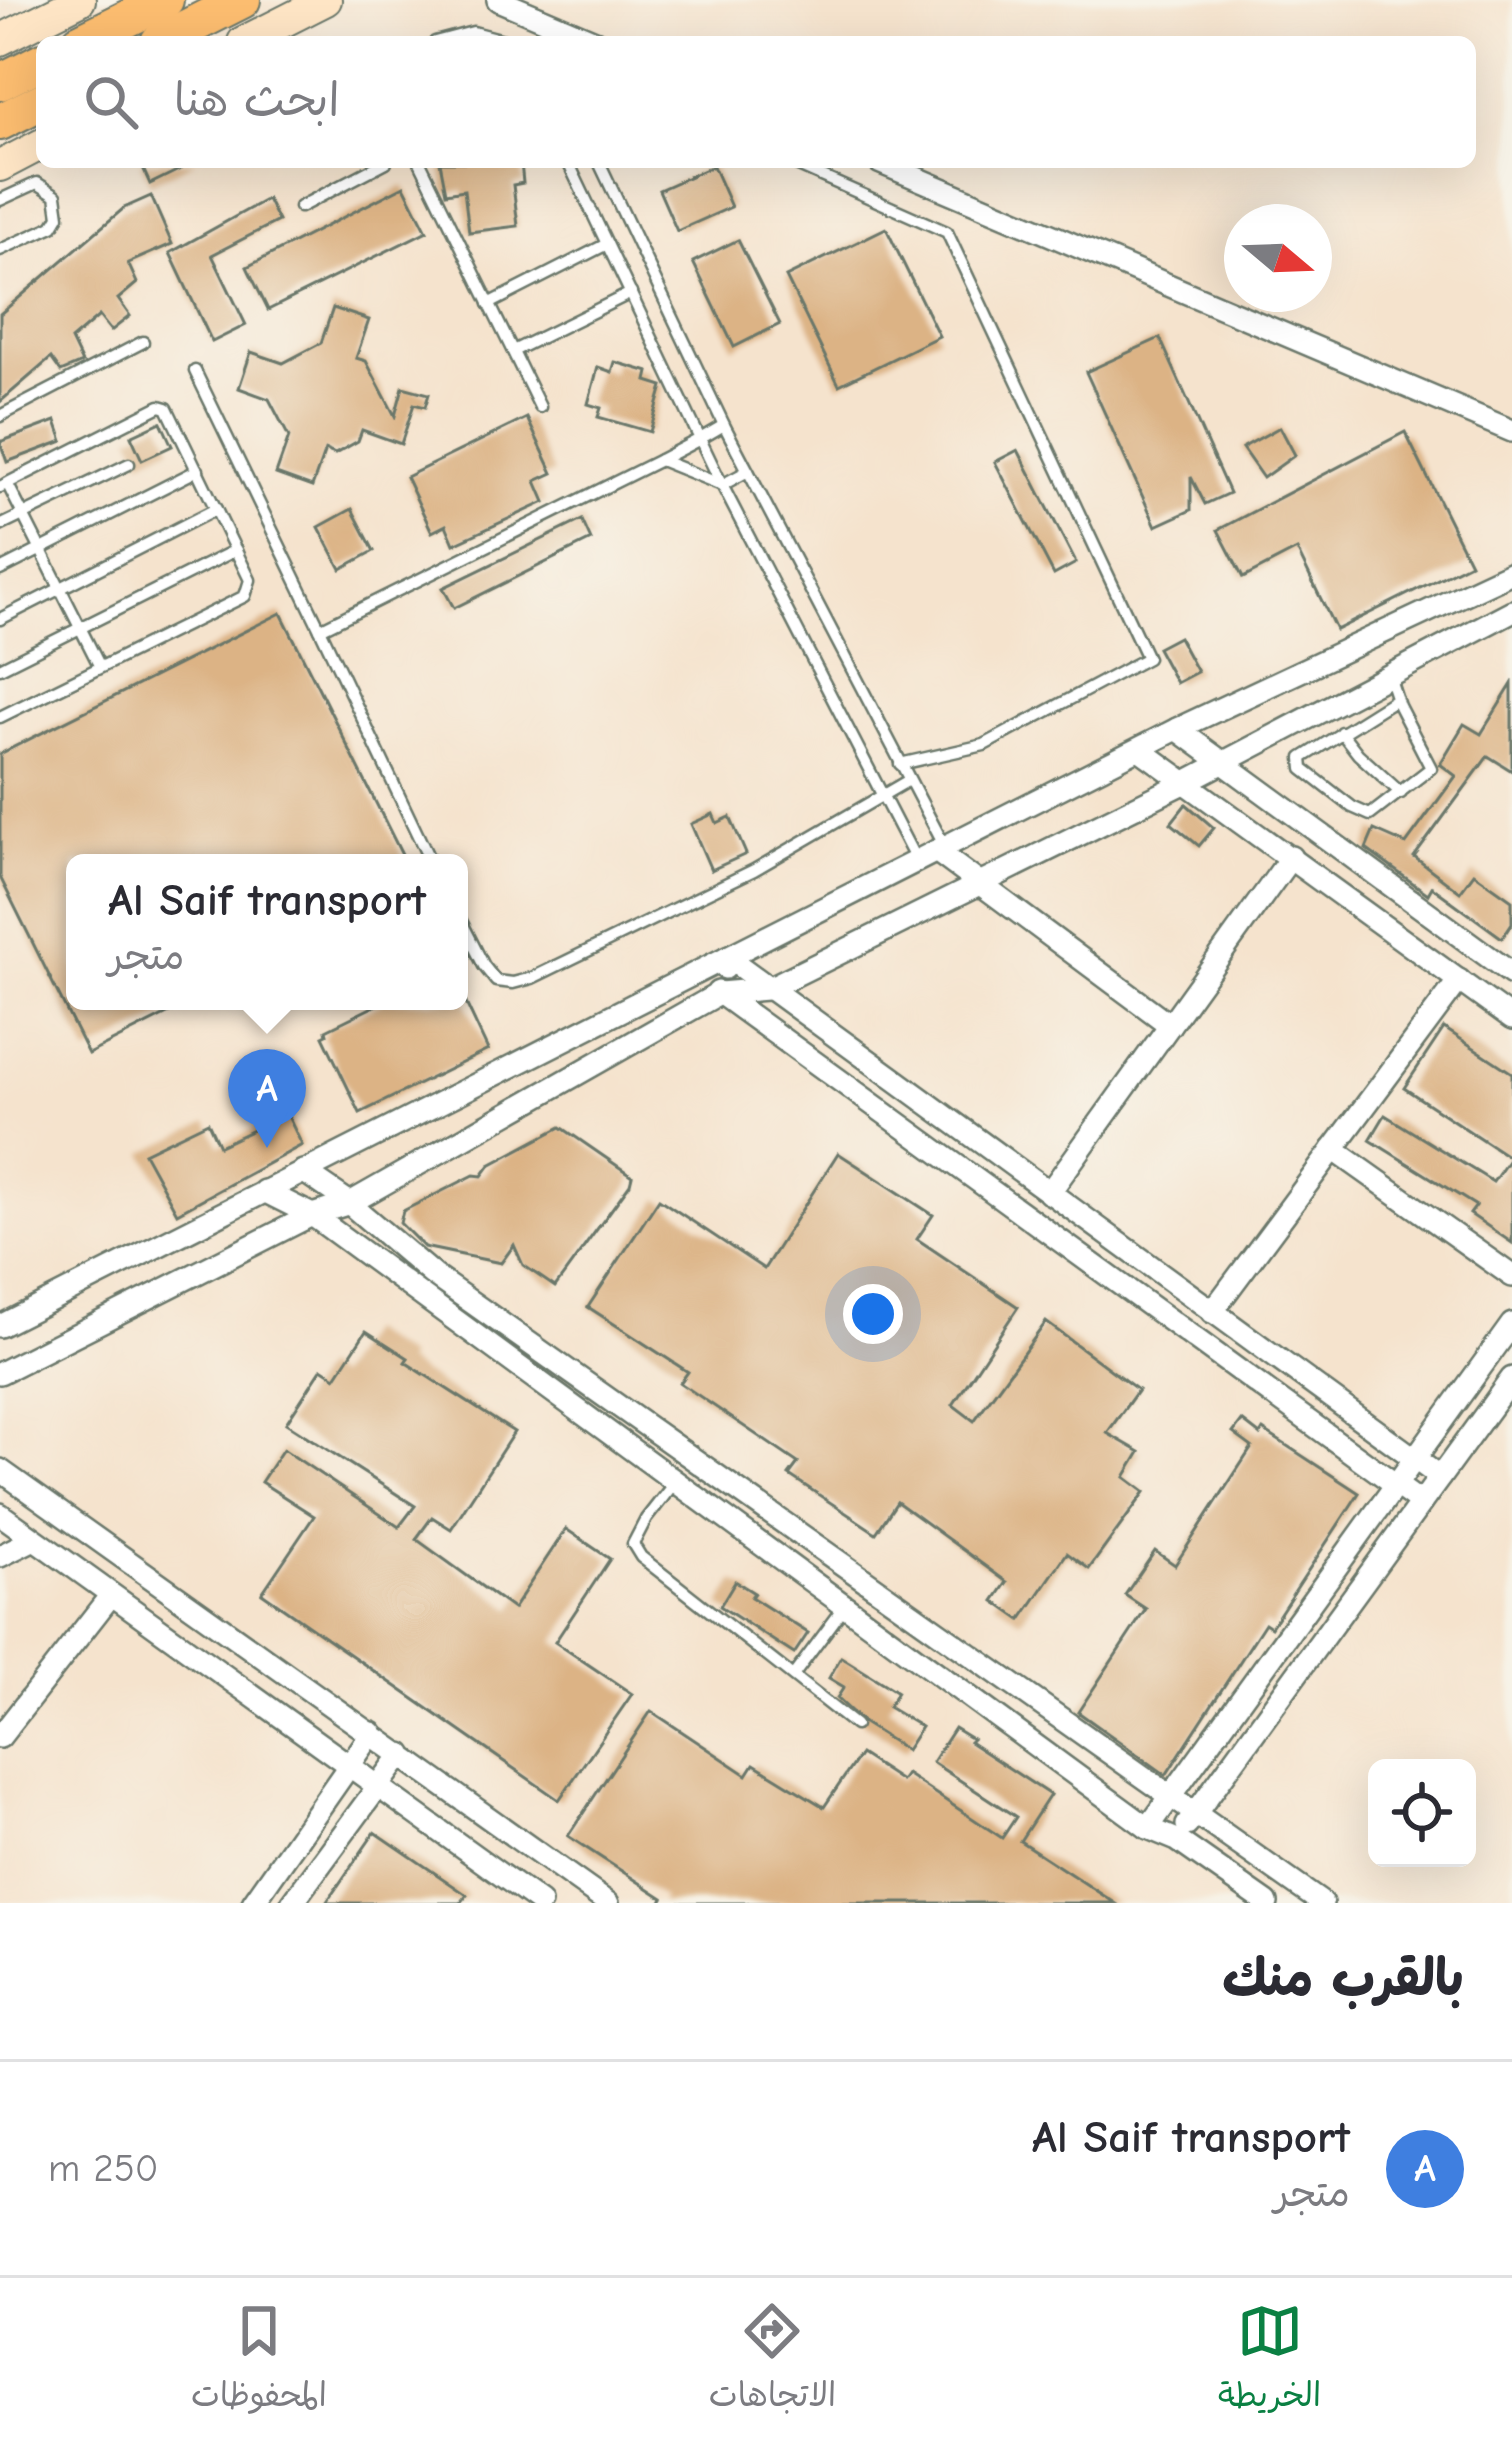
<!DOCTYPE html>
<html lang="ar">
<meta charset="utf-8">
<style>
body{margin:0;font-family:"Comic Neue","Playpen Sans Arabic",sans-serif;background:#f2f2f3;color:#2b2b33;direction:rtl}
.controls{position:absolute;right:36px;bottom:36px;display:grid;overflow:hidden;border-radius:18px;box-shadow:0 12px 48px #0002}
.controls button{width:108px;height:108px;display:grid;place-items:center;padding:0;border:0;border-bottom:3px solid #e1e1e2;background:#fff;color:#2b2b33;font:60px sans-serif}
.compass{position:absolute;left:1224px;top:204px;width:108px;height:108px;border-radius:50%;background:#fff;box-shadow:0 12px 48px #0002;rotate:109deg}
.you{position:absolute;left:873px;top:1314px;width:42px;height:42px;margin:-30px;border:9px solid #fff;border-radius:50%;background:#1a73e8;box-shadow:0 0 0 18px #1a73e833}
.badge{display:grid;place-items:center;width:78px;height:78px;border-radius:50%;background:#0b8043;color:#fff;font-size:39px;font-weight:700}
.pin{position:absolute;translate:-50% -99px;filter:drop-shadow(0 3px 6px #0008)}
.pin::after{content:'';position:absolute;top:63px;width:42px;height:36px;background:inherit;clip-path:polygon(0 0,100% 0,50% 100%)}
.popup{position:absolute;left:66px;top:854px;width:402px;height:156px;box-sizing:border-box;display:grid;place-content:center;border-radius:18px;background:#fff;filter:drop-shadow(0 3px 9px #0005);font-size:39px;white-space:nowrap;color:#7c7c81}
.popup b{font-size:45px;color:#2b2b33}
.popup::after{content:'';position:absolute;left:50%;top:100%;margin-left:-24px;border:24px solid transparent;border-top-color:#fff}
.list{margin:0;padding:0;list-style:none}
h2{display:flex;justify-content:space-between;align-items:center;height:156px;margin:0;padding:0 48px;font-size:51px}
h2 small{font-size:39px;font-weight:400;color:#7c7c81}
.list li{display:grid;grid-template-columns:78px 1fr auto;gap:36px;align-items:center;box-sizing:border-box;height:216px;padding:0 48px;border-top:3px solid #e1e1e2}
.list b{display:block;font-size:45px;white-space:nowrap}
.list p{margin:0;font-size:39px;white-space:nowrap;color:#7c7c81}
.list em{font-size:39px;font-style:normal;color:#7c7c81}
.icon{flex:none;width:66px;height:66px;fill:none;stroke:currentColor;stroke-width:2;stroke-linecap:round;stroke-linejoin:round}
.map{position:relative;flex:none;width:1512px;height:1903px;overflow:hidden;direction:ltr}
.search{position:absolute;background:#fff;box-shadow:0 12px 48px #0002;left:36px;right:36px;top:36px;height:132px;display:flex;align-items:center;gap:30px;box-sizing:border-box;padding:0 42px;border-radius:18px;color:#7c7c81;font-size:45px}
.sheet{height:372px;background:#fff}
nav{display:flex;justify-content:space-around;align-items:center;box-sizing:border-box;height:168px;border-top:3px solid #e1e1e2;background:#fff;font-size:33px;color:#7c7c81}
nav a{display:grid;justify-items:center;gap:6px}
nav .on{color:#0b8043}
.map>svg:first-child{display:block}
.building{fill:#dcb385}
.lines{fill:none;stroke-linecap:round;stroke-linejoin:round}
.service-casing{stroke:#6a776a;stroke-width:15}
.minor-casing{stroke:#6a776a;stroke-width:26}
.secondary-casing{stroke:#6a776a;stroke-width:34}
.motorway-casing{stroke:#6a776a;stroke-width:40}
.service{stroke:#fff;stroke-width:10}
.minor{stroke:#fff;stroke-width:21}
.secondary{stroke:#fee5c5;stroke-width:30}
.motorway{stroke:#fcbd6f;stroke-width:36}
</style>
<div class="map">
<svg width="1512" height="1903" viewBox="0 0 1512 1903">
<rect width="100%" height="100%" fill="#f7f3e8"/>
<filter id="ink" filterUnits="userSpaceOnUse"><feTurbulence type="fractalNoise" baseFrequency=".00833" numOctaves="2"/><feDisplacementMap in="SourceGraphic" scale="24" xChannelSelector="R" yChannelSelector="G"/><feConvolveMatrix kernelMatrix="1 2 1 2 8 2 1 2 1" color-interpolation-filters="sRGB"/></filter>
<filter id="wash" filterUnits="userSpaceOnUse"><feTurbulence type="fractalNoise" baseFrequency=".004" numOctaves="4" result="noise"/><feDisplacementMap in="SourceGraphic" scale="48" xChannelSelector="R" yChannelSelector="G"/><feGaussianBlur stdDeviation="2.7" result="paint"/><feColorMatrix in="noise" values="0 0 0 0 0 0 0 0 0 0 0 0 0 0 0 0 0 1.4 0 .05"/><feComposite in="paint" operator="in"/></filter>
<g filter="url(#wash)">
<rect width="100%" height="100%" fill="#f5e3cd"/>
<g id="blocks">
<!-- building -->
<g class="building">
<polygon points="140,162 195,162 150,184"/>
<polygon points="440,162 521,162 523,183 513,185 518,226 469,232 464,190 446,193"/>
<polygon points="713,166 731,207 677,231 659,190"/>
<polygon points="404,186 427,231 268,310 247,267"/>
<polygon points="151,196 172,244 128,263 137,283 118,299 130,316 111,331 99,316 71,340 82,363 61,372 51,358 0,402 0,314 124,208"/>
<polygon points="267,199 278,221 212,255 246,325 212,342 170,253"/>
<polygon points="886,228 939,336 839,385 786,277"/>
<polygon points="738,240 780,324 734,347 693,262"/>
<polygon points="333,308 369,320 356,358 366,361 395,416 403,387 429,394 425,407 414,404 401,444 362,430 358,441 335,454 325,450 312,487 276,474 289,437 269,399 239,388 251,352 283,363 321,343"/>
<polygon points="1160,338 1229,493 1205,504 1191,477 1191,510 1156,526 1086,372"/>
<polygon points="615,362 649,372 647,381 663,386 650,432 598,417 601,408 588,404 598,367 612,372"/>
<polygon points="527,418 553,473 536,481 545,502 454,544 446,525 432,532 406,477"/>
<polygon points="56,421 63,441 7,462 0,442"/>
<polygon points="161,422 172,446 142,460 131,436"/>
<polygon points="1280,427 1295,455 1263,478 1242,448"/>
<polygon points="1405,432 1470,563 1336,630 1297,550 1243,578 1218,530"/>
<polygon points="1018,450 1076,563 1054,575 995,462"/>
<polygon points="352,509 374,551 341,569 319,527"/>
<polygon points="582,520 591,540 454,608 443,588"/>
<polygon points="281,613 406,863 75,863 75,1001 193,1001 88,1054 0,877 0,754"/>
<polygon points="1178,637 1197,672 1176,683 1157,648"/>
<polygon points="1512,684 1512,771 1488,756 1414,857 1460,892 1474,873 1512,900 1512,923 1502,938 1432,887 1428,894 1366,849 1374,830 1406,844 1456,776 1440,764 1464,724 1481,734"/>
<polygon points="1186,804 1214,828 1199,846 1171,823"/>
<polygon points="713,814 717,823 730,817 746,854 711,870 691,824"/>
<polygon points="385,1001 465,1001 488,1050 360,1113 323,1036 327,1034 326,1030"/>
<polygon points="1444,1028 1512,1073 1512,1243 1470,1214 1476,1206 1370,1140 1385,1115 1493,1182 1510,1158 1404,1088"/>
<polygon points="287,1114 302,1145 177,1213 144,1153 208,1122 219,1146"/>
<polygon points="561,1127 632,1176 630,1184 555,1287 523,1265 514,1245 501,1263 424,1247 400,1223 403,1211 474,1175 482,1176 490,1165"/>
<polygon points="838,1153 933,1215 917,1239 1018,1307 953,1405 974,1421 1046,1322 1138,1390 1107,1433 1140,1452 1125,1477 1145,1492 1089,1569 1067,1553 1021,1620 994,1601 1007,1582 897,1502 876,1533 789,1475 798,1463 680,1383 688,1372 588,1307 659,1199 764,1269"/>
<polygon points="366,1331 408,1358 405,1362 514,1432 451,1529 432,1517 416,1539 513,1609 566,1529 610,1559 555,1642 632,1694 559,1800 262,1593 314,1516 261,1482 283,1449 399,1527 415,1506 286,1423 322,1368 336,1377"/>
<polygon points="1242,1421 1260,1435 1263,1430 1359,1493 1271,1627 1265,1623 1166,1775 1078,1712 1146,1609 1125,1595 1155,1551 1175,1565 1252,1447 1233,1433"/>
<polygon points="735,1581 754,1593 751,1597 808,1633 794,1654 720,1606"/>
<polygon points="841,1657 897,1692 888,1707 921,1727 906,1750 865,1724 837,1698 844,1687 829,1678"/>
<polygon points="651,1711 747,1775 754,1764 824,1807 860,1754 901,1781 906,1774 1002,1838 1016,1817 932,1762 954,1728 972,1739 969,1742 1050,1795 1020,1841 1115,1903 660,1903 663,1898 568,1836"/>
<polygon points="375,1832 467,1895 461,1903 326,1903"/>
</g>
</g>
</g>
<g filter="url(#ink)">
<use href="#blocks" fill-opacity="0" stroke="#6a776a" stroke-width="3"/>
<g class="lines">
<!-- service casing -->
<g class="service-casing">
<g id="service">
<polyline points="435,42 473,32 511,42"/>
<polyline points="541,42 548,21"/>
<polyline points="420,162 540,407"/>
<polyline points="568,162 700,439 660,460"/>
<polyline points="599,162 724,425 945,847"/>
<polyline points="789,162 947,232 1147,658 984,745 900,764"/>
<polyline points="0,200 37,183 56,195 59,216 53,226 0,250"/>
<polyline points="300,207 386,162"/>
<polyline points="489,304 607,244"/>
<polyline points="513,351 631,293"/>
<polyline points="195,371 320,629 660,460 722,485 917,862"/>
<polyline points="0,416 143,342"/>
<polyline points="724,425 700,439 722,485 748,471"/>
<polyline points="7,483 100,667"/>
<polyline points="0,487 160,406 167,408 250,580 245,596 0,717"/>
<polyline points="0,526 129,464"/>
<polyline points="0,570 198,470"/>
<polyline points="0,619 216,509"/>
<polyline points="320,629 431,863"/>
<polyline points="0,668 236,550"/>
<polyline points="1389,676 1399,706 1431,768 1370,815 1352,807 1303,769 1302,758 1396,699"/>
<polyline points="1341,732 1358,754 1401,793"/>
<polyline points="459,917 484,966 496,981 513,983 532,978 754,870 909,780"/>
<polyline points="675,1482 646,1519 633,1544 641,1557 855,1725"/>
<polyline points="793,1676 845,1606"/>
</g>
</g>
<!-- minor casing -->
<g class="minor-casing">
<g id="minor">
<polyline points="498,0 597,42"/>
<polyline points="879,162 1512,431"/>
<polyline points="1177,729 1512,974"/>
<polyline points="1139,749 1512,1019"/>
<polyline points="936,851 1170,1025"/>
<polyline points="725,968 727,957 1440,1477"/>
<polyline points="718,992 1421,1503"/>
<polyline points="1333,1149 1512,1276"/>
<polyline points="303,1171 344,1199 433,1275 1322,1903"/>
<polyline points="264,1191 312,1215 1148,1828 1177,1840 1267,1903"/>
<polyline points="1049,1193 1291,857"/>
<polyline points="1212,1312 1459,980"/>
<polyline points="0,1326 1177,729 1512,572"/>
<polyline points="0,1373 312,1215 350,1203 720,993 767,989 1188,781 1512,611"/>
<polyline points="0,1470 608,1903"/>
<polyline points="0,1514 540,1903"/>
<polyline points="0,1556 32,1540"/>
<polyline points="0,1737 111,1595"/>
<polyline points="1187,1825 1512,1378"/>
<polyline points="1148,1828 1512,1324"/>
<polyline points="253,1903 372,1733"/>
<polyline points="292,1903 402,1754"/>
</g>
</g>
<!-- secondary casing -->
<g class="secondary-casing">
<g id="secondary">
<polyline points="0,40 80,0"/>
<polyline points="243,42 326,0"/>
<polyline points="0,166 42,144"/>
</g>
</g>
<!-- motorway casing -->
<g class="motorway-casing">
<g id="motorway">
<polyline points="80,42 165,0"/>
<polyline points="159,42 242,0"/>
<polyline points="0,82 42,61"/>
<polyline points="0,122 42,101"/>
</g>
</g>
<!-- service -->
<use href="#service" class="service"/>
<!-- minor -->
<use href="#minor" class="minor"/>
<!-- secondary -->
<use href="#secondary" class="secondary"/>
<!-- motorway -->
<use href="#motorway" class="motorway"/>
</g>
</g>
</svg>
<div class="controls">
<button><svg class="icon" aria-label="locate" viewBox="0 0 24 24"><circle cx="12" cy="12" r="6"/><path d="M12 2v4M12 18v4M2 12h4M18 12h4"/></svg></button>
</div>
<svg class="compass" viewBox="-18 -18 36 36"><path d="M0-13l5 13h-10z" fill="#e53935"/><path d="M0 13l5-13h-10z" fill="#7c7c81"/></svg>
<div class="you"></div>
<div class="pin badge" style="left:267px;top:1148px;background:#3f7fe0">A</div>
<div class="popup"><b>Al Saif transport</b>متجر</div>
<div class="search"><svg class="icon" aria-label="search" viewBox="0 0 24 24"><circle cx="10" cy="10" r="6"/><path d="M15 15l6 6"/></svg>ابحث هنا</div>
</div>
<section class="sheet">
<h2>بالقرب منك<small></small></h2>
<ul class="list">
<li><span class="badge" style="background:#3f7fe0">A</span><div><b>Al Saif transport</b><p>متجر</p></div><em>250 m</em></li>
</ul>
</section>
<nav>
<a class="on"><svg class="icon" aria-label="map" viewBox="0 0 24 24"><path d="M3 6l6-2 6 2 6-2v14l-6 2-6-2-6 2zM9 4v14M15 6v14"/></svg>الخريطة</a>
<a><svg class="icon" aria-label="directions" viewBox="0 0 24 24"><path d="M12 3l9 9-9 9-9-9zM9 14v-3h6M13 9l2 2-2 2"/></svg>الاتجاهات</a>
<a><svg class="icon" aria-label="saved" viewBox="0 0 24 24"><path d="M7 4h10v16l-5-4-5 4z"/></svg>المحفوظات</a>
</nav>
